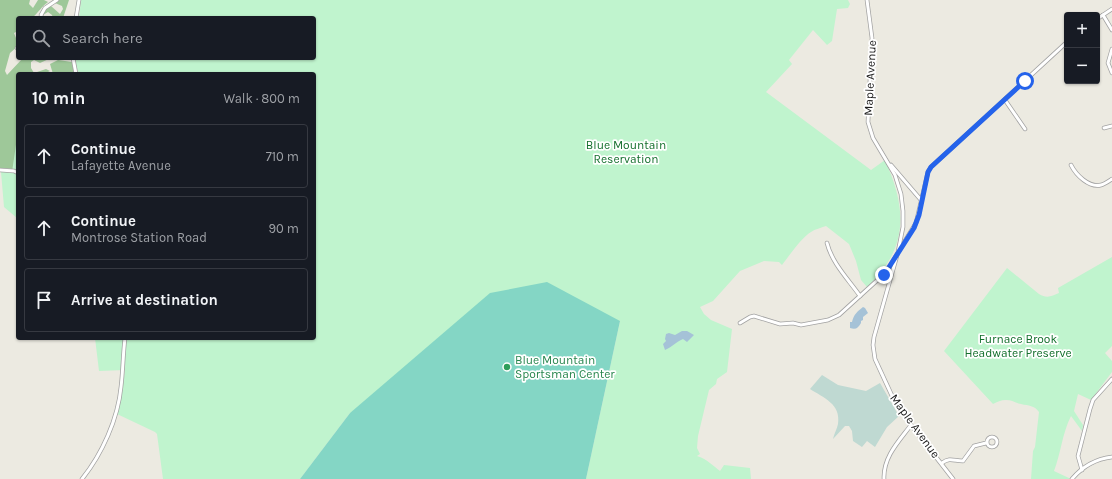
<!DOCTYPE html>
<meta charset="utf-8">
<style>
body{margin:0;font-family:Karla,sans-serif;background:#242831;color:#f1f3f6}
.controls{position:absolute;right:12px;top:12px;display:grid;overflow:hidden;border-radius:4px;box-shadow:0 1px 3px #0004}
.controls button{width:36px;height:36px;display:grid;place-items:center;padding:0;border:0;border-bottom:1px solid #363941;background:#171b24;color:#f1f3f6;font:20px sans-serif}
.stop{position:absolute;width:12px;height:12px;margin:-9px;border:3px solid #2563eb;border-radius:50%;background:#fff}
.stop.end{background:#2563eb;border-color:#fff;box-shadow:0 1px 4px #0008}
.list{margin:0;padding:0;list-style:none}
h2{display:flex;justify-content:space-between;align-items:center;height:52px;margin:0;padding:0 16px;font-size:17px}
h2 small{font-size:13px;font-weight:400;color:#9ea1a6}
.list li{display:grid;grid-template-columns:26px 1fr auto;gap:12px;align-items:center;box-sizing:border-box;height:64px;margin:0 8px 8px;padding:0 8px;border:1px solid #363941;border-radius:4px}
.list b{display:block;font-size:15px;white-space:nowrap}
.list p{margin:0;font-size:13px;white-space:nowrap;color:#9ea1a6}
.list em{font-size:13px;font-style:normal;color:#9ea1a6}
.icon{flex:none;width:22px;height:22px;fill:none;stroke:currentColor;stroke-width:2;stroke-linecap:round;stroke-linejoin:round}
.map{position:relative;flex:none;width:1112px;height:479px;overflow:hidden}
.search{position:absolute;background:#171b24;box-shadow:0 1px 3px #0004;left:16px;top:16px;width:300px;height:44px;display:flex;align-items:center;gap:10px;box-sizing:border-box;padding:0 14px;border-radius:4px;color:#9ea1a6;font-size:15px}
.panel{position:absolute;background:#171b24;box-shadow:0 1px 3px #0004;left:16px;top:72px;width:300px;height:268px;border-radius:4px}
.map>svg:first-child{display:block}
.forest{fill:#9ec899}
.wetland{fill:#bfd9d2}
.park{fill:#c0f4ce}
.pitch{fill:#84d6c5}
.water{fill:#a5c2d7}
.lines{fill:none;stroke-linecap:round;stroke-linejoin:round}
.minor-casing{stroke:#a2a2a2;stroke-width:4.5}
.minor{stroke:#fff;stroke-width:3}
.route{stroke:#2563eb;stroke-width:5}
.leisure-dot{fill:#2e9e5b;stroke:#fff;stroke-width:1.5}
.labels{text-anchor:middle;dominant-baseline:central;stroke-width:3.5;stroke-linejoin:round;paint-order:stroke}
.street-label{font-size:12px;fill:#1b1b1b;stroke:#fff}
.park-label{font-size:12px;fill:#136f2c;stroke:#fff}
.leisure-label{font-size:12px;fill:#27864d;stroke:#fff;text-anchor:start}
</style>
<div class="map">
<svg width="1112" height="479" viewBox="0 0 1112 479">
<rect width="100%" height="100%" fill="#eceae1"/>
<!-- forest -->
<g class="forest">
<path d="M0,0h30l-1,4 4,4 5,-8h6l4,2c-6,4 -10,11 -16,16h-14v13l-4,2 2,5h2v8l-8,7 -5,18 2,4 16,-17h28l-11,5 -6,-3 -3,2v6l3,5 12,-4 4,2 -6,3h-26v97l-5,-2 -13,-1z"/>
<polygon points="59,0 69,0 63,18 53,18 52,15 48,12 43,15 45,9 51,6 60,14 63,9 62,6 55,3"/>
<polygon points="58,60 72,62 74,74 53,74 50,64"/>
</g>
<!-- wetland -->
<path class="wetland" d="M822,375l16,10 28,6 14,-8 19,33 -12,11 -12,20 -8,-6 -5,6 -9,-6 -1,-10 -3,-5h-4l-12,13c1,-5 4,-10 5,-15 3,-20 -14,-26 -28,-35z"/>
<!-- park -->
<g class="park">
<path d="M81,0h767l2,4 -2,4 -11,1 -5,32 -5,4 -14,-15 -24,30 3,4 -26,28 105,78 14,-10c22,49 24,88 -18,127l-6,-7 -5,-19 -7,-17 -23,-18c-5,2 -11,3 -15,6 -8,4 -23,25 -29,33l-3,-3 -15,-1 -24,10 -27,30 -13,6 4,7 7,6 21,9 -5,43 -10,7 -1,5 -7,6 -11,46 -1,12 3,6 -3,2c10,3 15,9 23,15l4,-6 26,3 1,11h-165l34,-158 -270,92 -50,66h-137l-6,-45 -2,-2 -38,-18 5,-21 3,-23 -26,1 -4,-33h219v-264h-235l-3,-8v-8h238v-40h-235z"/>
<polygon points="18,131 18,227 17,218 4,207 1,172 12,172"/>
<path d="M1112,257v89l-7,7 7,8v11l-21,28 -13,-6 -4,17 9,14 -1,6 -11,-15c-9,18 -10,37 -17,55l17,8h-40l2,-28 2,-4 4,-35c-5,-7 -10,-6 -18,-8 -5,-1 -9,-4 -15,-4 -5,0 -9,2 -13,4l-49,-53 63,-83 32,26c8,5 13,2 20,-1l-1,-5z"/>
</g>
<!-- pitch -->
<polygon class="pitch" points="547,282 620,321 586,479 300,479 350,413 490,293"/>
<!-- water -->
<g class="water">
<path d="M863,307l2,1 3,5 -5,4v3l-2,1v2c-3,5 -5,7 -11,5v-6h2c2,-8 5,-10 11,-15z"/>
<path d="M682,331h5l7,4 -7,7 -4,-3c-7,3 -11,8 -18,11l-2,-6 3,-3 -1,-2 1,-5 3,-1 6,2z"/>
</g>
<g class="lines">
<!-- minor casing -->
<g class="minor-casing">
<g id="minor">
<polyline points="867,0 872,38 868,122 873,138 895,175 901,194 903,211 903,227 898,252 874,337 873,345 875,359 893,398 911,425 953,479"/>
<polyline points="1103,15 1112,30"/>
<polyline points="42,18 41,15 45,8 57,0"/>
<polyline points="76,18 79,0"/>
<polyline points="1097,19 1112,9"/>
<polyline points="17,48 18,48"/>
<polyline points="1112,49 1108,63 1112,73"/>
<polyline points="73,58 76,74"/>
<polyline points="1005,100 1025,129"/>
<polyline points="1104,128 1112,126"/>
<polyline points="891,165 921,200"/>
<path d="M1071,165c5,10 18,23 30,20 4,-1 8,-4 11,-6"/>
<polyline points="0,170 14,171 18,173"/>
<path d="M827,243c5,20 21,36 33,53"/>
<polyline points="900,249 916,223 928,172 931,167 1067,42"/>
<polyline points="740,323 750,317 754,316 780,324 793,323 801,325 828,320 839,315 883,275 889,268 897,254"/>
<circle cx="992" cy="442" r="5"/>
<path d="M942,463c8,-6 12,-2 21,-2l11,-15 12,-3"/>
<polyline points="1082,470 1078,456 1090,409 1093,400 1112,379"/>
<path d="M82,479c20,-25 36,-60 39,-92 2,-16 2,-33 4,-49"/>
<path d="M884,479c-1,-22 15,-38 27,-54"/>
<path d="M1072,479c10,-12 24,-20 40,-22"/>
</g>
</g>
<!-- minor -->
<use href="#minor" class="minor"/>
</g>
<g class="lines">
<!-- route -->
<polyline class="route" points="884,275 914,228 919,215 928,172 931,167 1025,81"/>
</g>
<!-- markers -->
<circle class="leisure-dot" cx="507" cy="367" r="4"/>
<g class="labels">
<!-- street labels -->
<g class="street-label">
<text transform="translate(870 78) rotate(-87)">Maple Avenue</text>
<text transform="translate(915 426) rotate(54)">Maple Avenue</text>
</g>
<!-- park labels -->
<g class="park-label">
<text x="626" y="145">Blue Mountain<tspan x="626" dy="14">Reservation</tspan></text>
<text x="1018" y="339">Furnace Brook<tspan x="1018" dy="14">Headwater Preserve</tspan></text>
</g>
<!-- leisure labels -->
<g class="leisure-label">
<text x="515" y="360">Blue Mountain<tspan x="515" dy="14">Sportsman Center</tspan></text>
</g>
</g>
</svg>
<div class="controls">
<button>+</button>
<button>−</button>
</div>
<div class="stop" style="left:1025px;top:81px"></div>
<div class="stop end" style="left:884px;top:275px"></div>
<div class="search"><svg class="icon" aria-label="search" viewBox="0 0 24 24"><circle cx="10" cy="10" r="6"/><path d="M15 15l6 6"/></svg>Search here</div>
<section class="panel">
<h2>10 min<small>Walk · 800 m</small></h2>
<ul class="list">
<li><svg class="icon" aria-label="ahead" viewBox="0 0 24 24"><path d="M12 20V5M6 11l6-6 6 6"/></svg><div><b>Continue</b><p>Lafayette Avenue</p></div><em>710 m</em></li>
<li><svg class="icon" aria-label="ahead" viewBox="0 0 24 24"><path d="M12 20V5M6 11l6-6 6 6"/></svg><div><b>Continue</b><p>Montrose Station Road</p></div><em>90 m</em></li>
<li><svg class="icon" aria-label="arrive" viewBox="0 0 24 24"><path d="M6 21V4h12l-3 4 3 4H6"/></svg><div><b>Arrive at destination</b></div></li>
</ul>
</section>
</div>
